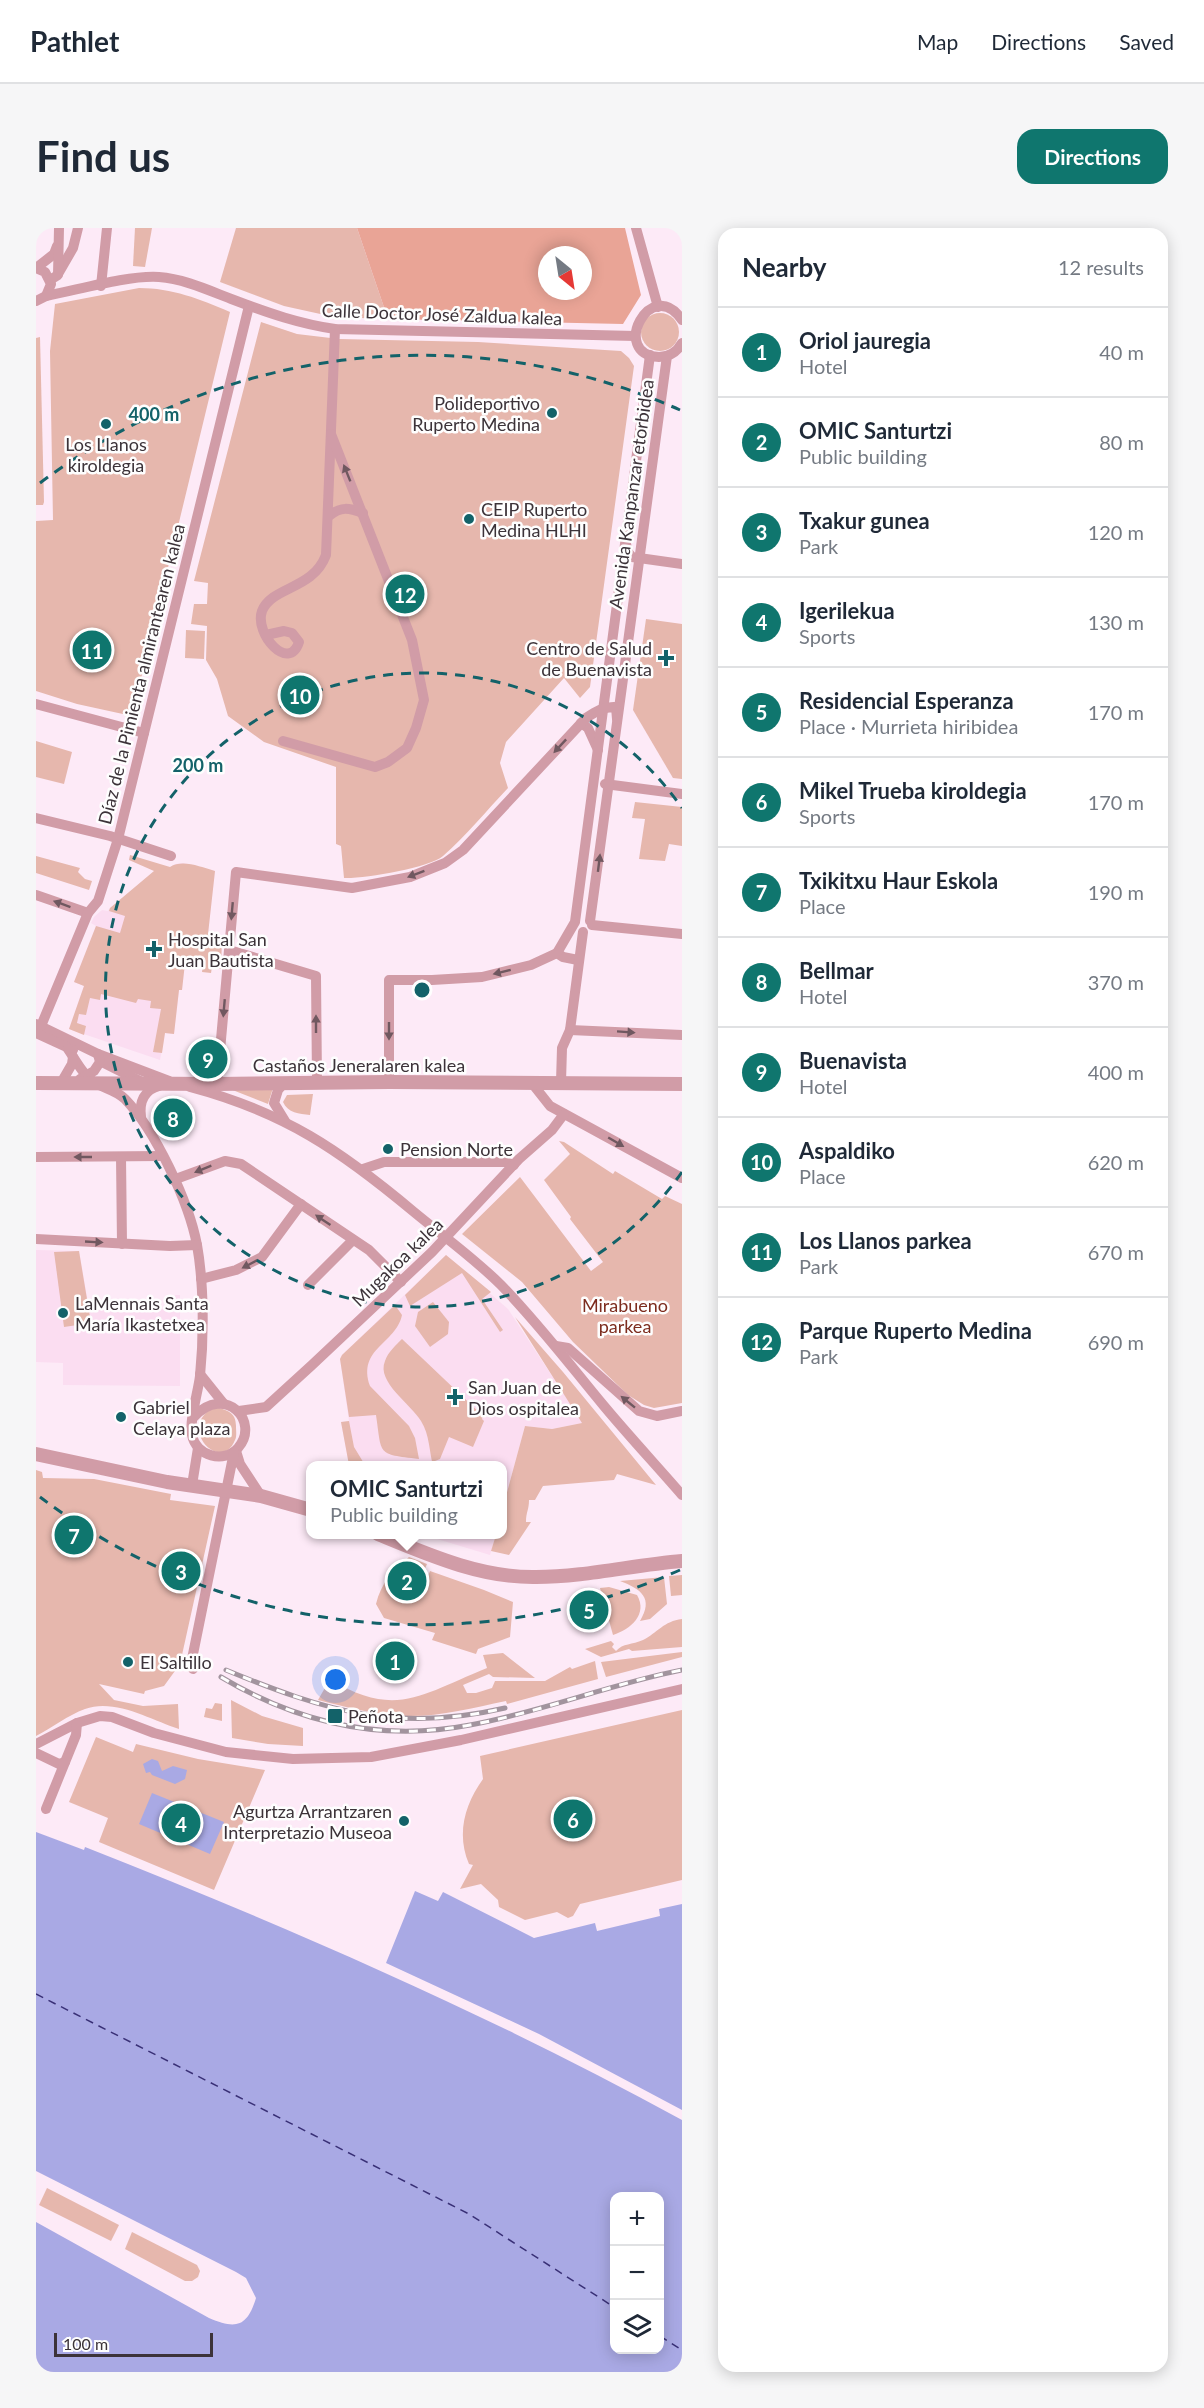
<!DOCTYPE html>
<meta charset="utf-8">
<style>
body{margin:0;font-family:Lato,sans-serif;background:#f6f6f7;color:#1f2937}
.controls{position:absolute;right:18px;bottom:18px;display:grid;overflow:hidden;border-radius:12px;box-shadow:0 3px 15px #0003}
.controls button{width:54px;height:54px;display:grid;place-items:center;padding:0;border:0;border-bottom:2px solid #e0e1e3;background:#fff;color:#1f2937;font:30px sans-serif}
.compass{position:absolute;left:502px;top:18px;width:54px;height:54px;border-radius:50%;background:#fff;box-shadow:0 3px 15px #0003;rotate:150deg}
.scale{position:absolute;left:18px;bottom:15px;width:159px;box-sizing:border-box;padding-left:6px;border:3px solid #3c3339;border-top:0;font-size:16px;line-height:21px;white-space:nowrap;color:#3c3339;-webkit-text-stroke:4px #fefefe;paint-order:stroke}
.you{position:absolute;left:300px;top:1452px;width:21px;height:21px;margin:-15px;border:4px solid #fff;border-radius:50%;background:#1a73e8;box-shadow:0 0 0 9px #1a73e833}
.badge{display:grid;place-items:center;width:39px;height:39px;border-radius:50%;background:#0f766e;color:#fff;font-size:20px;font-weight:700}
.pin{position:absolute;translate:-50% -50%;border:3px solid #fff;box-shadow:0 2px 6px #0006}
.popup{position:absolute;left:270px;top:1233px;width:201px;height:78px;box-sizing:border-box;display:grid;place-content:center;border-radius:12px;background:#fff;filter:drop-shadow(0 2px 4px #0005);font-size:20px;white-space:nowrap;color:#747a83}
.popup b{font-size:22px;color:#1f2937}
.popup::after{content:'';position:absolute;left:50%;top:100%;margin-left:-12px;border:12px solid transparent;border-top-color:#fff}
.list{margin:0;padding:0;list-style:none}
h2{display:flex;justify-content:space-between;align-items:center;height:78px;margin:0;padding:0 24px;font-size:26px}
h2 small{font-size:20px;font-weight:400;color:#747a83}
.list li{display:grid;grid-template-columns:39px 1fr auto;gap:18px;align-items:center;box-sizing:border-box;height:90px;padding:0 24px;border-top:2px solid #e0e1e3}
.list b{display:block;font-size:22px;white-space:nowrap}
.list p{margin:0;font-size:20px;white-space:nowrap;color:#747a83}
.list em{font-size:20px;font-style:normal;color:#747a83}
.icon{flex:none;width:33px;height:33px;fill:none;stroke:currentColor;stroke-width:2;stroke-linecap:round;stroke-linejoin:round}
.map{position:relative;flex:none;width:646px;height:2144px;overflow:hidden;border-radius:18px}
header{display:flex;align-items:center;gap:36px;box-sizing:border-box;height:84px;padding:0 30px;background:#fff;border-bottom:2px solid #e0e1e3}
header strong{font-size:28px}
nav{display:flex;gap:33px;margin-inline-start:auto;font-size:21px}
.intro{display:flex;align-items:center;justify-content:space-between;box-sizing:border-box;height:144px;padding:0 36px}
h1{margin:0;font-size:42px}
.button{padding:15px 27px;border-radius:18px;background:#0f766e;color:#fff;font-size:21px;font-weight:700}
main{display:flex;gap:36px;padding:0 36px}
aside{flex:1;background:#fff;border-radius:18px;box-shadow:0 3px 15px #0003}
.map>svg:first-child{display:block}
.built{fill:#fbddf1}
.green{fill:#e6b7ad}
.forest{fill:#e9a496;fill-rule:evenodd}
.water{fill:#a9a9e4;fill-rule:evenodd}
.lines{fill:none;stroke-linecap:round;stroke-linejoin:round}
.ferry{stroke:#393076;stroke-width:1.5;stroke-dasharray:8 6;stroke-linecap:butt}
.minor{stroke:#d19ca7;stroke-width:10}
.tertiary{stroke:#d19ca7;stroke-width:14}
.rail-casing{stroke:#a2949e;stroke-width:5}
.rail{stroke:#fefefe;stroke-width:3;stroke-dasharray:9;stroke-linecap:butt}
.oneway{fill:#705860}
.ring{fill:none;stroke:#136269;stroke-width:3;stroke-dasharray:10 8}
.poi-dot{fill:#136269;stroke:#fefefe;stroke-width:2}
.labels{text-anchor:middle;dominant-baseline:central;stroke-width:5;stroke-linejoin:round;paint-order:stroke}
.street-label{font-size:18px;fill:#3c3339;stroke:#fefefe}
.poi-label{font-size:18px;fill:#3c3339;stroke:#fefefe;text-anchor:start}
.park-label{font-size:18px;fill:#7d2c1e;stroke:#fefefe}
.centre{fill:#136269;stroke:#fefefe;stroke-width:3}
.ring-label{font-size:18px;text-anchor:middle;font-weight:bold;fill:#136269;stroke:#fefefe;stroke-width:5;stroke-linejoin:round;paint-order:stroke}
</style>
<header>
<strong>Pathlet</strong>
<nav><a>Map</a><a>Directions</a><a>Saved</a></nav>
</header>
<div class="intro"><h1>Find us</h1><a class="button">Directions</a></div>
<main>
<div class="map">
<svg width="646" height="2144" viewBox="0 0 646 2144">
<rect width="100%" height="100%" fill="#fdeaf7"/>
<!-- built -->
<g class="built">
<polygon points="147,635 179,643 172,706 186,708 185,741 149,735 146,762 143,762 138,806 129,805 124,832 33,801 48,758 38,754 60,698 55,695 58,689 66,682 72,683 74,680 139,636"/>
<polygon points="0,1022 43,1023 52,1075 79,1073 80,1080 139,1081 139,1067 144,1067 144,1158 27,1157 27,1135 0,1134"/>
<polygon points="410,1027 472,1081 547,1195 516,1201 489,1198 467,1279 467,1238 313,1237 305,1194 313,1193 304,1131 306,1127"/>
<polygon points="388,1307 460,1307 454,1327"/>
</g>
<!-- green -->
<g class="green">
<polygon points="99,0 116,0 109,39 97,38"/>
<polygon points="200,0 321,0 352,91 298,89 248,78 184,54"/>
<path d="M103,60c33,0 61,11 91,24l-98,404 -55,-12 -41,-13v-170l17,-1 -3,-169 5,-47z"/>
<circle cx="624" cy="104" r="19"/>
<path d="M225,94l36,12 42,5 139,3 143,9 8,7 5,8 -44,321 -10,11 -16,-20 -58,64 -6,21 8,25c-21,22 -42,48 -65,68 -14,12 -80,23 -99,22l-3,-32 -5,-2v-77l-72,-25 -36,-26 -11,-37 -11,-19 1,-34 -16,-2 3,-20h13l1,-21 -14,-2z"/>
<polygon points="4,109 8,274 7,277 0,277 0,110"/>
<polygon points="610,391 646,396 646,551 637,550 597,482"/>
<polygon points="150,402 169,403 168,431 149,430"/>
<polygon points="0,513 36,524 28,556 0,549"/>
<polygon points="599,574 646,579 646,618 633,616 629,633 603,631 609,591 596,590"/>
<path d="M94,627l40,12c13,-8 30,0 45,4l-7,63 14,2 -1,33 -9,-2 -1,6 -9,-1 1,-7 -18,-2 -3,27h-3l-5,44 -9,-1 -3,20 -9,-1 8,-43 -11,-1 1,-7 -13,-2 -2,4 -35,-9 -1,6 -10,-2 -4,17 -7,-1 -2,9 9,3 -2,9 -15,-6 15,-43 -10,-4 22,-56 24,7 5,-17 -16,-5 1,-3 44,-37 -25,-11z"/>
<polygon points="0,628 44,640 42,644 49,651 56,653 53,662 0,645"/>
<polygon points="237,860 232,876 194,861"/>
<path d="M277,866l-3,21c-11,-1 -22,-2 -27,-13l4,-7z"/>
<polygon points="523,913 528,914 577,946 579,943 626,971 629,968 646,976 646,1175 618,1180 608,1177 592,1167 537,1114 486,1054 426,1006 484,949 555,1043 567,1034 534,991 535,989 508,952 534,926"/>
<polygon points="43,1023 55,1095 28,1099 18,1024"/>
<polygon points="410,1027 455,1064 446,1071 467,1102 464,1104 426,1045 374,1078 369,1067"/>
<polygon points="397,1074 413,1094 412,1106 394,1119 379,1098 382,1084"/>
<path d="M359,1077l7,10c-6,29 -45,33 -32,71l39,40 6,12 4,21c-43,-5 -37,-4 -43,-44l-27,2 -9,-58 2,-4z"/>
<path d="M479,1089l48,55 93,113 -39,-11 -3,6 -71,6 -8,14h-6c0,10 -3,12 -3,22h5l-22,33 -18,-4 5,-16 7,-1v-27l22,-81 27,3 30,-6z"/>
<path d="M366,1111l81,77 -1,3 2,2 -11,26 -24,-10 -9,22 -5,2 -2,4c-4,-13 -3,-30 -12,-44 -10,-17 -45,-39 -36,-60 3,-9 11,-16 17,-22z"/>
<path d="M179,1179c12,3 21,5 21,19 0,5 1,11 -1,14 -14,35 -60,-14 -20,-33z"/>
<polygon points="313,1193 318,1219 329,1237 313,1237 305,1194"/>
<path d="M0,1242l6,2 1,6 51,1 77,15 -1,6 45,6 -35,158 -16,22 -19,5 -1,3 -45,-10 15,16 29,6 35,-2 1,25c-28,-9 -64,-31 -94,-20 -17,6 -33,19 -49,27z"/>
<path d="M373,1329l18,7 -15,33 7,2 11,-28 54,19 29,12 -3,35 -32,12 -2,5 -44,-14 3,-7 -51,-15 -8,-14c5,-21 17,-34 33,-47z"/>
<polygon points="646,1347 646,1367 635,1368 633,1348"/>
<path d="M628,1349l3,27 -17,15 -10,2c14,-23 1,-32 -20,-40z"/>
<path d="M573,1359l28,8c11,19 -6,34 -24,40l-13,-47z"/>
<path d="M646,1391v28l-50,4 -3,-2 -28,8 -16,-8 26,-8 3,3 -2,3 4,4c7,-8 16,-6 27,-11 14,-7 21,-19 39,-21z"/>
<polygon points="646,1424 646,1429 570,1449 565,1434"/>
<path d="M467,1425l32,25 -42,-1 -4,-3 -26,11 4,8h9l16,-5 3,-7h50l25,-14 2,2 23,-8 3,18 -91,25 -1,-3c-34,7 -67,16 -101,15 -30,-1 -59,-9 -87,-16l12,-21c66,41 94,14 157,-11l-4,-13z"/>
<polygon points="195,1472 226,1488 267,1500 267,1518 232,1516 196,1510"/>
<polygon points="179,1475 186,1476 186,1493 168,1489 170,1480 176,1481"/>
<path d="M646,1482v170l-102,24 -7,12 -5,2 -11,-6 -32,8 -26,-13 -1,-7 -17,-16 -21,5 13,-24 -4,-1c-13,-30 -4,-60 14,-85l-3,-23z"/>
<polygon points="60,1509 97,1524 100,1516 162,1531 229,1542 178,1662 63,1614 72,1590 33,1574"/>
<polygon points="11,1960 83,1997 75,2013 3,1977"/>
<polygon points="96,2004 161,2037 164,2043 162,2049 156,2053 149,2053 89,2021"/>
</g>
<!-- forest -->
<path class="forest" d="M321,0h268l16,67 -18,29 -235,-5zM511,27h36v36h-36z"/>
<!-- water -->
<g class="water">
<polygon points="116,1531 122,1533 126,1543 137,1538 151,1542 149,1551 139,1556 116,1547 114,1544 110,1545 107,1536"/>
<polygon points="116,1565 188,1594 174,1626 103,1596"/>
<path d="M0,1604l48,18 1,-3c204,80 405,168 597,273v252h-646v-150l173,96c26,11 38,10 47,-20l-10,-20 -10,-6 -200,-101zM624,1968v154h-46v-154z"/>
<polygon points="379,1663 402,1673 407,1664 498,1710 559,1695 561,1703 624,1688 623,1681 646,1676 646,1882 503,1806 350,1735"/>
</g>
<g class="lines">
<!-- ferry -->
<g class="ferry">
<polyline points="0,1766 433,1986 578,2079"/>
<polyline points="624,2108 646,2122"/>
</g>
<!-- minor -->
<g class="minor">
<polyline points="600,0 622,79"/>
<polyline points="0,40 9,44 15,56 10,68 0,73"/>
<polyline points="0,40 18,26 21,18"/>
<polyline points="22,46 37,20 42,0"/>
<polyline points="14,52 22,47 23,0"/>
<polyline points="65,58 71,0"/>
<path d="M10,68c32,-6 82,-21 113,-19 26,2 51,14 75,23 34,13 66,24 101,29l300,7"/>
<path d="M646,92c-31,-46 -73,35 -23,37 10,0 18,-5 23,-14"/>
<path d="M293,288c12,-10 20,-8 34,-3"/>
<polyline points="590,316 592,324 596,329 646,336"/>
<path d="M230,407l18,-4 8,2 7,9c-10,31 -45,-8 -37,-31 10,-25 51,-21 64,-56l9,-226"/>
<polyline points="0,476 108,505"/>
<polyline points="545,495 552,500 562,522"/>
<polyline points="247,513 339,539 352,534 371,520 380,500 388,472 376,412 295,206"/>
<polyline points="569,556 646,566"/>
<polyline points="0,590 74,608 135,628"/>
<polyline points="0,667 52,685"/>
<polyline points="554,693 631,128"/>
<polyline points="556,697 646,706"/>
<polyline points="193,722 280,748 281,854"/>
<polyline points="521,725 527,729 542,732"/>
<polyline points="0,796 62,826 133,853"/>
<polyline points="5,798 52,685 62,673 82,611 213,78"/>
<polyline points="534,802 646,807"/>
<polyline points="0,805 37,822"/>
<path d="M32,821c8,12 16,28 29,35 10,5 20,7 28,15 30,31 64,103 72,146 7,39 7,91 3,131 -2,17 -11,44 -8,59 4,21 32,29 46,13 23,-26 -13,-65 -44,-31"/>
<polyline points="68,835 108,855"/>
<polyline points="44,851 58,843 64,834 62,826"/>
<polyline points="249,854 242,862 238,875 249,893"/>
<polyline points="353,854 353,752 396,752 446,749 495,737 521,725 539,694 614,127"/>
<polyline points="495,854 514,878 646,950"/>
<polyline points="525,854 526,820 534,802 547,704"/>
<polyline points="25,855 36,836 37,829"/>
<path d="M181,856l19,-212 116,16 58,-11 35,-14 18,-13 123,-132c9,-6 18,-12 30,-11l1,12"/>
<path d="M154,859c94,25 150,63 224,125 29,24 60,46 87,73 37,38 69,80 103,121 25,30 52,59 78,89"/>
<path d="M105,889c-2,-15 3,-27 18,-31"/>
<polyline points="0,929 126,928"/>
<polyline points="85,929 86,1016"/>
<polyline points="327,941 348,934 469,934 478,937"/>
<polyline points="137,952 189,933 205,936 333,1022 365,1054"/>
<polyline points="0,1011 134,1018 161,1017"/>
<polyline points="165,1051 200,1042 226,1029 265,976"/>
<polyline points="272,1057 317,1012"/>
<polyline points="520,1118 532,1120 603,1183 621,1188 646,1183"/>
<polyline points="164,1146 188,1176"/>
<polyline points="203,1183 230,1179 276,1137 396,1024 483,931 516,902 528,886"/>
<polyline points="200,1223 204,1236 225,1268"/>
<polyline points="156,1257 162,1220"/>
<polyline points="157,1441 155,1436 198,1224"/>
<polyline points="0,1516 41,1495 64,1488 76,1489 118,1505 190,1524 257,1531 335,1529 425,1512 646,1461"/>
<polyline points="0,1525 23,1536 29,1534"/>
<polyline points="10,1581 40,1507 41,1495"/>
</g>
<!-- tertiary -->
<g class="tertiary">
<polyline points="0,855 181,856 353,854 646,856"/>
<polyline points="0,1226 131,1254 225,1268 275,1282"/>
<path d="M342,1306c51,21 103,44 158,43 49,0 97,-12 146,-16"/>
</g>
<!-- rail casing -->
<g class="rail-casing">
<g id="rail">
<path d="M190,1442c99,41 171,63 279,38"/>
<path d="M185,1449c77,46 160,65 249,48 72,-13 140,-41 212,-55"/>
</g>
</g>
<!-- rail -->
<use href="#rail" class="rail"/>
</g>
<!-- one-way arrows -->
<defs><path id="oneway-solid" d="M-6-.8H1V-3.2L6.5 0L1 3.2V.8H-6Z" transform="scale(1.5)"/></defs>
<g class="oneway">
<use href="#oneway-solid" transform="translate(311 245) rotate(-112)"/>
<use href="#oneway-solid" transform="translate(524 518) rotate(133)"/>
<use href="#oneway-solid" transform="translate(563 635) rotate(-83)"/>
<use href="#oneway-solid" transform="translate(380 646) rotate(159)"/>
<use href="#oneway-solid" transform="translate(26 676) rotate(-160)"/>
<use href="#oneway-solid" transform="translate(196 683) rotate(95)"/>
<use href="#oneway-solid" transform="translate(466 744) rotate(166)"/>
<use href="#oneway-solid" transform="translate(188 780) rotate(95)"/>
<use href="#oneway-solid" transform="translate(280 796) rotate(-90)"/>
<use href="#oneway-solid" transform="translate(353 803) rotate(90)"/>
<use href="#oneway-solid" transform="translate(590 804) rotate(4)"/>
<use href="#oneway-solid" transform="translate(580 914) rotate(30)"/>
<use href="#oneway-solid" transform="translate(47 929) rotate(180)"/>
<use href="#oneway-solid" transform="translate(167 941) rotate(158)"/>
<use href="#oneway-solid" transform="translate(287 992) rotate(-146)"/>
<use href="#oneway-solid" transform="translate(58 1014) rotate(3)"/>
<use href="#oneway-solid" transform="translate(214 1036) rotate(152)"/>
<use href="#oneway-solid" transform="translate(592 1174) rotate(-141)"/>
</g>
<!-- distance rings -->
<g class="ring">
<path d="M646 944A317 317 0 1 1 646 580"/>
<path d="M644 1342A635 635 0 0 1 4 1269M4 255A635 635 0 0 1 644 182"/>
</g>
<!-- markers -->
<g class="poi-dot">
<circle cx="516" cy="185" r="6"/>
<circle cx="70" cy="196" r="6"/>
<circle cx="433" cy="291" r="6"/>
<path d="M627 421h6v6h6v6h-6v6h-6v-6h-6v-6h6z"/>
<path d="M115 712h6v6h6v6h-6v6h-6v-6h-6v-6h6z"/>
<circle cx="352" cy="921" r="6"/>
<circle cx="27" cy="1085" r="6"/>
<path d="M416 1160h6v6h6v6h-6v6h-6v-6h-6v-6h6z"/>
<circle cx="85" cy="1189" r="6"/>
<circle cx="92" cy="1434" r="6"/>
<rect x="291" y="1480" width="16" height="16" rx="3"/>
<circle cx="368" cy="1593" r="6"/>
</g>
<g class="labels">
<!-- street labels -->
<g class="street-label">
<text transform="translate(406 86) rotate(2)">Calle Doctor José Zaldua kalea</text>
<text transform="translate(595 266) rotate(-82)">Avenida Kanpanzar etorbidea</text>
<text transform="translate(105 446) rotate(-76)">Díaz de la Pimienta almirantearen kalea</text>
<text x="323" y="837">Castaños Jeneralaren kalea</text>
<text transform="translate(361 1034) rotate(-44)">Mugakoa kalea</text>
</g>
<!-- poi labels -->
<g class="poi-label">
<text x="504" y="175" text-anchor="end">Polideportivo<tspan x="504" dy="21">Ruperto Medina</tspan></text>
<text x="70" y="216" text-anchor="middle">Los Llanos<tspan x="70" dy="21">kiroldegia</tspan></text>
<text x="445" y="281">CEIP Ruperto<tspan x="445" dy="21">Medina HLHI</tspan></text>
<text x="616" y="420" text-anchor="end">Centro de Salud<tspan x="616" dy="21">de Buenavista</tspan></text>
<text x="132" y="711">Hospital San<tspan x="132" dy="21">Juan Bautista</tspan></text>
<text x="364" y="921">Pension Norte</text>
<text x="39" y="1075">LaMennais Santa<tspan x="39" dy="21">María Ikastetxea</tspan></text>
<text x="432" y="1159">San Juan de<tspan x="432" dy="21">Dios ospitalea</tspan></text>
<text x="97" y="1179">Gabriel<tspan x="97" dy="21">Celaya plaza</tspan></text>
<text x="104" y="1434">El Saltillo</text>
<text x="312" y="1488">Peñota</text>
<text x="356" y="1583" text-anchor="end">Agurtza Arrantzaren<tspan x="356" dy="21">Interpretazio Museoa</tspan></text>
</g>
<!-- park labels -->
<g class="park-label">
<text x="589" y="1077">Mirabueno<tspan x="589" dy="21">parkea</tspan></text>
</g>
</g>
<circle cx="386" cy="762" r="9" class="centre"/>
<g class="ring-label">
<text x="118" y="193">400 m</text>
<text x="162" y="544">200 m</text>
</g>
</svg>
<div class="controls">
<button>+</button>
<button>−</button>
<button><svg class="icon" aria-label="layers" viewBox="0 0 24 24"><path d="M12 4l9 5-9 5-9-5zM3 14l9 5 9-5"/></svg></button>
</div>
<svg class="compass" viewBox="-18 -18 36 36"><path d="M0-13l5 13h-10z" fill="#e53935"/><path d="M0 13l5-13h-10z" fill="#747a83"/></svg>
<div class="scale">100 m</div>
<div class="you"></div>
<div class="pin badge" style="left:359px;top:1433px">1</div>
<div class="pin badge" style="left:371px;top:1353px">2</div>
<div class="popup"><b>OMIC Santurtzi</b>Public building</div>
<div class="pin badge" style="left:145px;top:1343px">3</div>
<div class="pin badge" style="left:145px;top:1595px">4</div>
<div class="pin badge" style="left:553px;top:1382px">5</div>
<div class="pin badge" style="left:537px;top:1591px">6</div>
<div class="pin badge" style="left:38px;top:1307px">7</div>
<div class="pin badge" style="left:137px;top:890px">8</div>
<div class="pin badge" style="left:172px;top:831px">9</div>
<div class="pin badge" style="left:264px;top:467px">10</div>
<div class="pin badge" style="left:56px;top:422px">11</div>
<div class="pin badge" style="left:369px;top:366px">12</div>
</div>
<aside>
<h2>Nearby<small>12 results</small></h2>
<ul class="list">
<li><span class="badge">1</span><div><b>Oriol jauregia</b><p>Hotel</p></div><em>40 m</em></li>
<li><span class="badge">2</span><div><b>OMIC Santurtzi</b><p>Public building</p></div><em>80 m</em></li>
<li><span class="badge">3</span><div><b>Txakur gunea</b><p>Park</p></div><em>120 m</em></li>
<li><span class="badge">4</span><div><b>Igerilekua</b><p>Sports</p></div><em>130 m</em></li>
<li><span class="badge">5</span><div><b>Residencial Esperanza</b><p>Place · Murrieta hiribidea</p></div><em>170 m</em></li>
<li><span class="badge">6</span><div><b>Mikel Trueba kiroldegia</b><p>Sports</p></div><em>170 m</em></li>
<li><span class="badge">7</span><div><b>Txikitxu Haur Eskola</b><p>Place</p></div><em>190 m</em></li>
<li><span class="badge">8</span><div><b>Bellmar</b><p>Hotel</p></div><em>370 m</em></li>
<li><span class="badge">9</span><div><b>Buenavista</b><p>Hotel</p></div><em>400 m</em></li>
<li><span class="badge">10</span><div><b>Aspaldiko</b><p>Place</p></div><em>620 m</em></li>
<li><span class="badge">11</span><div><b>Los Llanos parkea</b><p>Park</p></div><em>670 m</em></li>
<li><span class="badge">12</span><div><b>Parque Ruperto Medina</b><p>Park</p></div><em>690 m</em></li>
</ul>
</aside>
</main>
